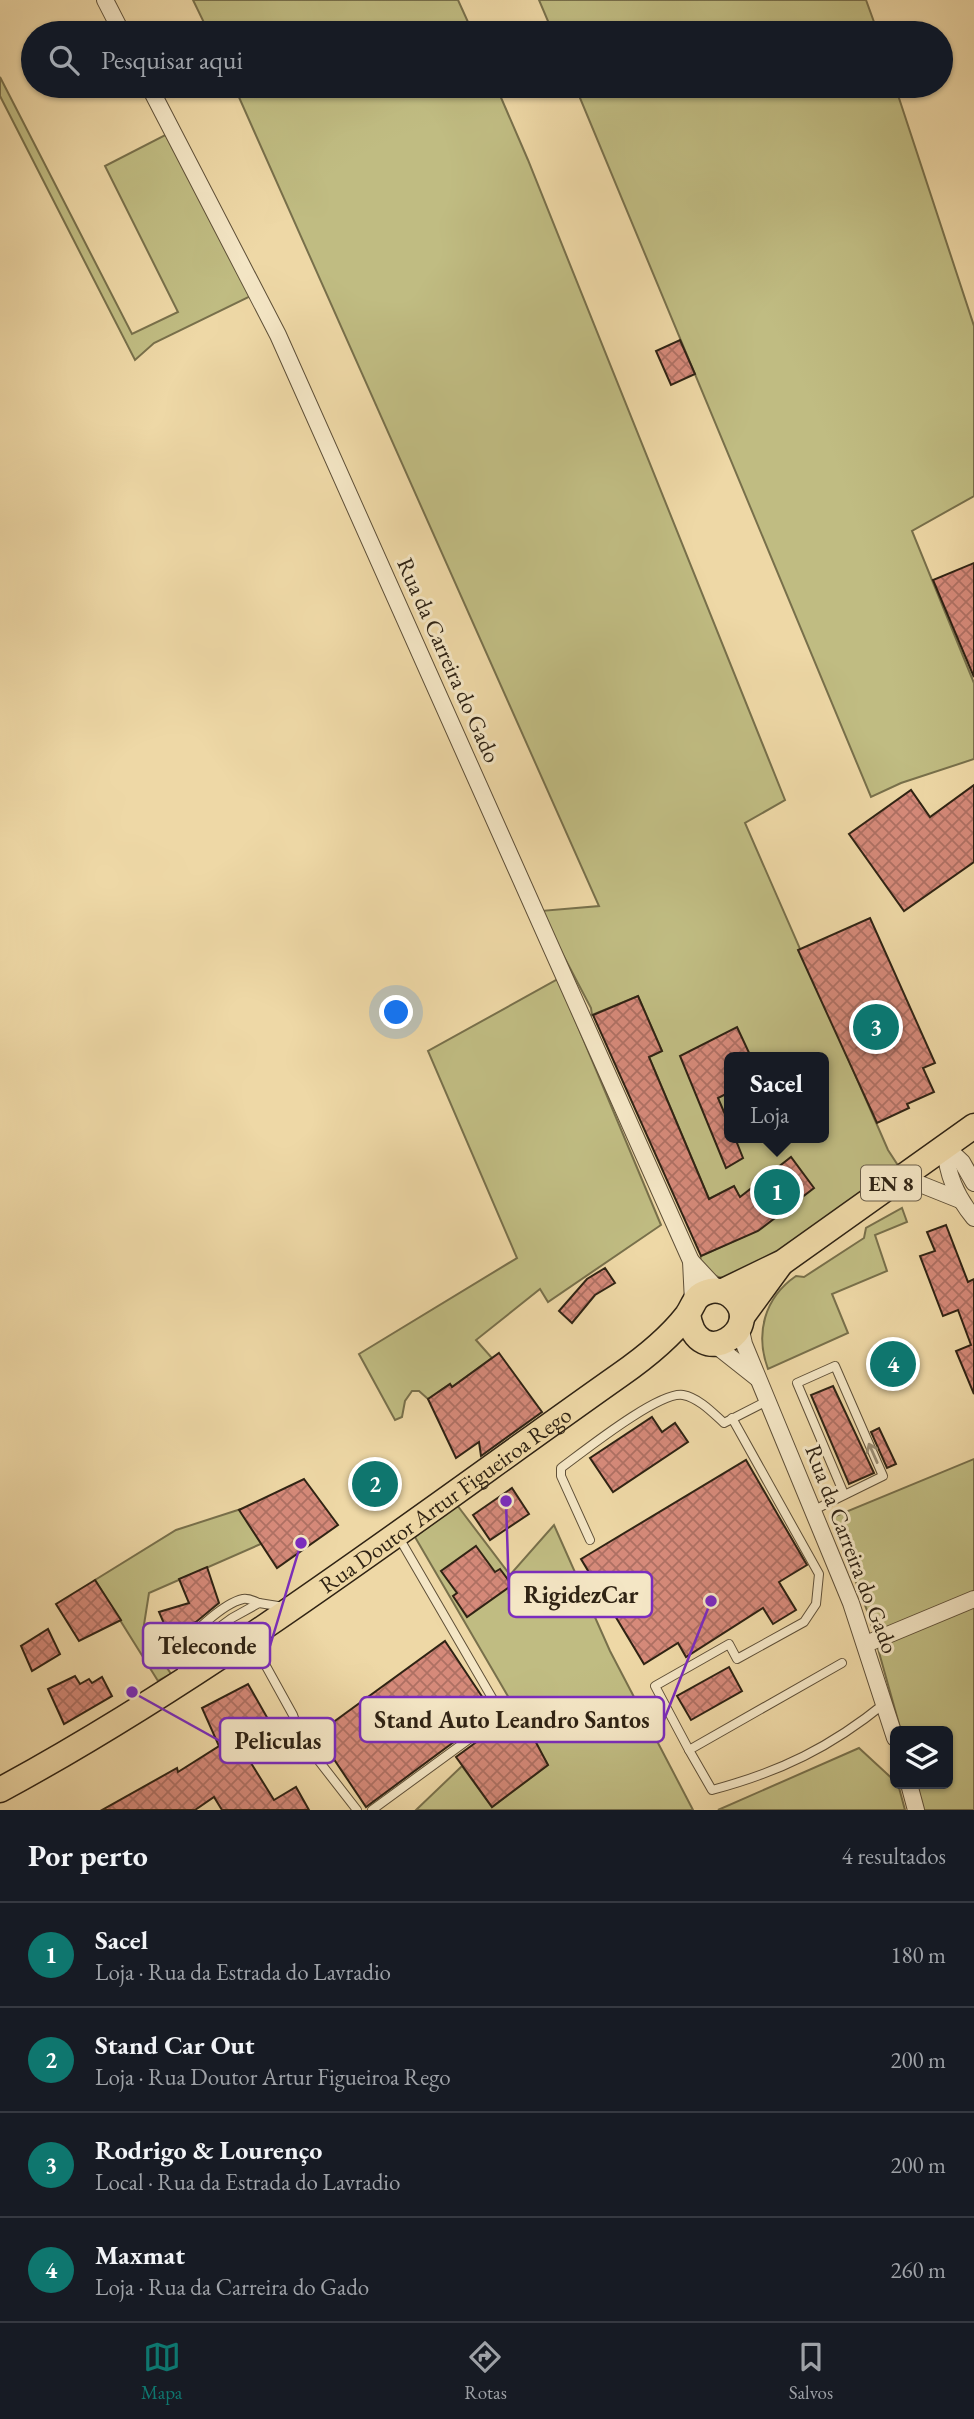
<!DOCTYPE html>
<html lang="pt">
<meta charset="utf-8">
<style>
body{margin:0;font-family:"EB Garamond",serif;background:#20242c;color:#f1f3f6}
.controls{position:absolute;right:21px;bottom:21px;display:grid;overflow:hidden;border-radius:10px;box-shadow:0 2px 5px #0004}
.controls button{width:63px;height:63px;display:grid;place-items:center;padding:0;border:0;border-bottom:2px solid #363941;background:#171b24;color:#f1f3f6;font:35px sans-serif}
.you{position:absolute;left:397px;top:1013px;width:24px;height:24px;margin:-18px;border:5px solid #fff;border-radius:50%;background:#1a73e8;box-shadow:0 0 0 10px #1a73e833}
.badge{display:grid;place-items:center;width:46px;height:46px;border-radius:50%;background:#0f766e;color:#fff;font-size:23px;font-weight:700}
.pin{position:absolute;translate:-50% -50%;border:4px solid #fff;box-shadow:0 2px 7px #0006}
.popup{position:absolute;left:724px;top:1052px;width:105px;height:91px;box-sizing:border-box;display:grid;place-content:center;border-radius:10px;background:#171b24;filter:drop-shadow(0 2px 5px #0005);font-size:23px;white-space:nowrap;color:#9ea1a6}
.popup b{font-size:26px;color:#f1f3f6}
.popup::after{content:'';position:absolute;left:50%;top:100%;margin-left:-14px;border:14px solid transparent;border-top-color:#171b24}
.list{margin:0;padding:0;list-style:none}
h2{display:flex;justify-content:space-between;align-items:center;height:91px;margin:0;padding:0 28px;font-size:30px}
h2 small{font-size:23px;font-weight:400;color:#9ea1a6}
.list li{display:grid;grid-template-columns:46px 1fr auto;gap:21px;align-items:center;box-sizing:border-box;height:105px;padding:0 28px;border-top:2px solid #363941}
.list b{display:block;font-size:26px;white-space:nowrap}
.list p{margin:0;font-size:23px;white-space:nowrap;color:#9ea1a6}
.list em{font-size:23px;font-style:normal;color:#9ea1a6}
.icon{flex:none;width:38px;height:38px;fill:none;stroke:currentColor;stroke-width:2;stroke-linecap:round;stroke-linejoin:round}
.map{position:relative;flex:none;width:974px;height:1810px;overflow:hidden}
.search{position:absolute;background:#171b24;box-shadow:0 2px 5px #0004;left:21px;right:21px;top:21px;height:77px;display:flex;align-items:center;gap:18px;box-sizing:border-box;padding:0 24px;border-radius:38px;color:#9ea1a6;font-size:26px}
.sheet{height:511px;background:#171b24}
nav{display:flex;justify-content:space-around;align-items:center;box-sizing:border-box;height:98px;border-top:2px solid #363941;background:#171b24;font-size:19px;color:#9ea1a6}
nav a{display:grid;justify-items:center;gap:4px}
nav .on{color:#0f766e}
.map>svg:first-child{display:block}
.green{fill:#c0bc82;stroke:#78704b;stroke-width:2;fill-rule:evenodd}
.building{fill:url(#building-cross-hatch);stroke:#2f2314;stroke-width:2}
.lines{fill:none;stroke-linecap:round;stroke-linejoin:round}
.lane-casing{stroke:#5f5038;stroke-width:10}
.street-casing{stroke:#5f5038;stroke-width:18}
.primary-casing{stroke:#2f2314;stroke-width:27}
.lane{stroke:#f4e6c5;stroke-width:8}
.street{stroke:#f4e6c5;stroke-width:16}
.primary{stroke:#eed8a6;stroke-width:24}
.oneway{stroke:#9b8e75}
.labels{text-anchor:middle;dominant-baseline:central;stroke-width:6;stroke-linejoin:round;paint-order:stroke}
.shield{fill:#f4e6c5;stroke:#6a5e49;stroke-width:2}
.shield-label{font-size:21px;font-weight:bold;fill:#2f2314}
.street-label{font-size:23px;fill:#2f2314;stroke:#f4e6c5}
.leader{fill:none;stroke:#7b2cbf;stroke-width:2.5}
.callout-dot{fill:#7b2cbf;stroke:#f4e6c5;stroke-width:2.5}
.callout{fill:#f4e6c5;stroke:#7b2cbf;stroke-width:2.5}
.callout-label{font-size:24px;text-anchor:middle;font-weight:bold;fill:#2f2314}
</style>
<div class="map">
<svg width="974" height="1810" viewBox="0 0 974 1810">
<defs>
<pattern id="building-cross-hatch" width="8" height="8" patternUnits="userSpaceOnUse" patternTransform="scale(1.75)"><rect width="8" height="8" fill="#d68a7a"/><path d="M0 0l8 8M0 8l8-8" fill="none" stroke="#ae7063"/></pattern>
</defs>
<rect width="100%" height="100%" fill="#eed8a6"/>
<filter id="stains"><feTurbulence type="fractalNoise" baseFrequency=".00286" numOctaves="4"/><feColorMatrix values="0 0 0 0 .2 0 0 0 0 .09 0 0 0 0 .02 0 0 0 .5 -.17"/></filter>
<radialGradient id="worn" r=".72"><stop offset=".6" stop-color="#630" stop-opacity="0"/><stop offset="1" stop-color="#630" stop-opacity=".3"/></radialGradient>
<!-- green -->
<g class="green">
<polygon points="193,0 458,0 473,33 209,33"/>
<polygon points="539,0 866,0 878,33 553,33"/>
<polygon points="0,77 132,334 178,312 105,166 173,131 257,293 154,343 135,360 0,96"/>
<path d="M234,86h262l32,74 257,640 -40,23 143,327 13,20 -96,68 -77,40c-14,1 -19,-7 -28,-17l1,-5 55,-25 -22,-45 -25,13 -60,-142 13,-6 -24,-55 -46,19 -1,-7 -51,-97 59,-5zM730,1057h94v81h-94z"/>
<polygon points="575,86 895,86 974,326 974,496 912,531 974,683 974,759 901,783 871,797"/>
<polygon points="558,979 661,1225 548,1302 540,1289 476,1340 492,1358 452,1387 450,1384 428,1399 419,1391 412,1391 405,1401 402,1417 395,1420 359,1354 517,1258 428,1051"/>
<path d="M902,1208l5,14 -32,13 12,36 -55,23 16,39 -80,36c-13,-35 -4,-71 28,-93l8,1 60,-39 2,-10z"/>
<polygon points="974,1459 974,1810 923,1810 916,1784 948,1784 948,1731 901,1731 868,1613 831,1518"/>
<polygon points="457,1505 510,1575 554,1525 610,1651 693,1810 416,1810 462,1766 492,1807 548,1765 415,1537"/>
<polygon points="241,1509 263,1543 149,1593 143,1631 171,1674 158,1681 95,1580 176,1530"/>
<polygon points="859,1748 898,1784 905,1810 718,1810"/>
</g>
<!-- building -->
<g class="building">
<polygon points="680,340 695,374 671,385 656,351"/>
<polygon points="974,563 974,677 933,580"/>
<polygon points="974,785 974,862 904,911 849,834 911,790 930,817"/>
<polygon points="870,918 935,1063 923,1068 934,1092 907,1104 909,1108 877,1123 798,950"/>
<polygon points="638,996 662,1051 649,1057 709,1199 734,1186 740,1197 791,1157 814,1188 758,1231 701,1256 593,1015"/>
<polygon points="737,1027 751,1057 730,1057 730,1092 718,1098 730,1126 730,1138 735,1138 743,1158 726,1168 680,1056"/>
<polygon points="946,1225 968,1282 974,1279 974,1394 956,1351 971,1345 958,1310 943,1316 920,1256 935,1251 927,1232"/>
<polygon points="605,1268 615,1283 595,1295 572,1323 559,1311 587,1279"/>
<polygon points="499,1353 542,1412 481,1456 479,1442 456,1458 428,1399 450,1384 452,1387"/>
<polygon points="833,1386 874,1473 849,1484 811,1395"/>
<polygon points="652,1417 662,1432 675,1423 688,1442 613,1492 590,1458"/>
<polygon points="879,1428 896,1464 887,1468 871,1432"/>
<polygon points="746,1460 807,1565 779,1582 796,1610 773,1624 763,1608 686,1657 678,1643 644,1664 581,1559"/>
<polygon points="304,1479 338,1525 277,1568 239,1510"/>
<polygon points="512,1488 529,1514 490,1540 473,1515"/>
<polygon points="476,1546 495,1572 500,1569 512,1585 467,1617 453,1596 457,1593 441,1571"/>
<polygon points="207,1567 219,1603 196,1622 168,1633 159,1612 189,1603 179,1579"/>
<polygon points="95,1580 121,1620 79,1641 56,1604"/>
<polygon points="48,1629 60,1654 32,1671 21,1646"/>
<polygon points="445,1641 493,1713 366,1807 317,1734"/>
<polygon points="729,1667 742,1691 691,1720 677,1696"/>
<polygon points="75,1676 80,1684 89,1679 92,1683 102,1677 112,1696 64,1724 48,1689"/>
<polygon points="248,1684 285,1749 251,1763 274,1800 296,1787 309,1810 222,1810 214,1797 195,1810 102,1810 177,1768 178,1772 219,1746 202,1708"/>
<polygon points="523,1718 548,1765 492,1807 456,1757 501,1724 507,1731"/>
</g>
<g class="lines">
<!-- lane casing -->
<g class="lane-casing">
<g id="lane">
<polyline points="814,1510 883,1476 835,1366 797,1383 844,1494"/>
<path d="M590,1540l-29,-64v-8c22,-16 98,-77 122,-73 16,3 30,18 41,28l45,-23"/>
<polyline points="251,1639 293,1715 301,1738 357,1810"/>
<path d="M180,1653c7,-17 44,-50 63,-54 6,-1 11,2 16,4"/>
<path d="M842,1663l-153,87 23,40c68,-18 119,-43 173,-87"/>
<polyline points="183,1675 180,1656 232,1618 259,1603 284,1607"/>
<polyline points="689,1750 655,1686 729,1644 737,1659 804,1622 816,1604 819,1574 732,1418"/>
<polyline points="372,1810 502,1715 398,1536"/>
</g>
</g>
<!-- street casing -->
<g class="street-casing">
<g id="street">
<polyline points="105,0 122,33"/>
<polyline points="149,86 278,335 691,1261 693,1302"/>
<path d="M945,1146c2,29 11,50 29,72"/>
<polyline points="945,1146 962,1162 974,1183"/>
<polyline points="900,1176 960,1200"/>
<polyline points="691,1261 719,1291"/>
<polyline points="740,1326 744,1344 851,1603 895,1738"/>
<polyline points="714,1344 757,1378"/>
<polyline points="866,1644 974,1599"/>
<polyline points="909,1784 916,1810"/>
</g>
</g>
<!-- primary casing -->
<g class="primary-casing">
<g id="primary">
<polyline points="723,1291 783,1262 974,1126"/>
<polyline points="742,1317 780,1265"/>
<path id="s1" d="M0,1790c219,-119 417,-272 620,-415 23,-16 50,-38 67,-60 7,-10 7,-19 20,-23 8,-3 18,-1 24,4 38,31 -34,80 -43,18"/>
</g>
</g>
<!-- lane -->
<use href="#lane" class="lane"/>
<!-- street -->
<use href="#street" class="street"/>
<!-- primary -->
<use href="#primary" class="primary"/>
</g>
<!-- one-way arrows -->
<defs><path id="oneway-shaft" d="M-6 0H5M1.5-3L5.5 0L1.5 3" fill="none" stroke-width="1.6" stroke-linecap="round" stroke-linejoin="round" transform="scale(1.75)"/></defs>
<use class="oneway" href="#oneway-shaft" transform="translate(873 1453) rotate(-114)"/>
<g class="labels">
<!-- shield labels -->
<rect class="shield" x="861" y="1165.5" width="60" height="35" rx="5"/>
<g class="shield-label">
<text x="891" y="1183">EN 8</text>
</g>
<!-- street labels -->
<g class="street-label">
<text transform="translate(449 660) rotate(66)">Rua da Carreira do Gado</text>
<text stroke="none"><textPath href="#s1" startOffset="532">Rua Doutor Artur Figueiroa Rego</textPath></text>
<text transform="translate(852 1549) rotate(69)">Rua da Carreira do Gado</text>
</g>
</g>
<!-- callouts -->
<path class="leader" d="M506 1501L509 1594M301 1543L270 1646M711 1601L664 1720M132 1692L220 1741"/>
<g class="callout-dot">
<circle cx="506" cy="1501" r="7"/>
<circle cx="301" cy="1543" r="7"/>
<circle cx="711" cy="1601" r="7"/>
<circle cx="132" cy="1692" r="7"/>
</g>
<g class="callout">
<rect x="509" y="1572" width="143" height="45" rx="7"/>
<rect x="143" y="1623" width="127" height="45" rx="7"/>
<rect x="360" y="1697" width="304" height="45" rx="7"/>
<rect x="220" y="1718" width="115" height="45" rx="7"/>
</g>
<g class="callout-label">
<text x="581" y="1603">RigidezCar</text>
<text x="207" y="1654">Teleconde</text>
<text x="512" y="1728">Stand Auto Leandro Santos</text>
<text x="278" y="1749">Peliculas</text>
</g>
<rect width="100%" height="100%" filter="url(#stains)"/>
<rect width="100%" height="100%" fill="url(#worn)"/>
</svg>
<div class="controls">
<button><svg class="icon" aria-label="layers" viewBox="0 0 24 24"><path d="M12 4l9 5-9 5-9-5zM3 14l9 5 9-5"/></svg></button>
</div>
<div class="you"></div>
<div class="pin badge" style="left:777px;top:1192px">1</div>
<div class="popup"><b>Sacel</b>Loja</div>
<div class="pin badge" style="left:375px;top:1484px">2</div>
<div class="pin badge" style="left:876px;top:1027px">3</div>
<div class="pin badge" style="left:893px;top:1364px">4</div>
<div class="search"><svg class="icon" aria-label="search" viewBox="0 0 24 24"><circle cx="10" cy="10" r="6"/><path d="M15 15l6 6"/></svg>Pesquisar aqui</div>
</div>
<section class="sheet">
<h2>Por perto<small>4 resultados</small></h2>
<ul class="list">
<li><span class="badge">1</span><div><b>Sacel</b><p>Loja · Rua da Estrada do Lavradio</p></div><em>180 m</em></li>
<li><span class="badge">2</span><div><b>Stand Car Out</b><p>Loja · Rua Doutor Artur Figueiroa Rego</p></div><em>200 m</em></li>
<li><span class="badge">3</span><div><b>Rodrigo &amp; Lourenço</b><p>Local · Rua da Estrada do Lavradio</p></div><em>200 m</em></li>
<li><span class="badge">4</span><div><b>Maxmat</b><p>Loja · Rua da Carreira do Gado</p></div><em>260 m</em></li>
</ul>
</section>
<nav>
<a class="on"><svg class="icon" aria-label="map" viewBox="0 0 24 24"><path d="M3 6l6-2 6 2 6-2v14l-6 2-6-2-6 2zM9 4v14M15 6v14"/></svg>Mapa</a>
<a><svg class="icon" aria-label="directions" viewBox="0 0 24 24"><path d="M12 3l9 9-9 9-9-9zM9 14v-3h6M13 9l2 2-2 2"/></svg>Rotas</a>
<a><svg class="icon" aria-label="saved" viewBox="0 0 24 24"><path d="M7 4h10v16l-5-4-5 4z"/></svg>Salvos</a>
</nav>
